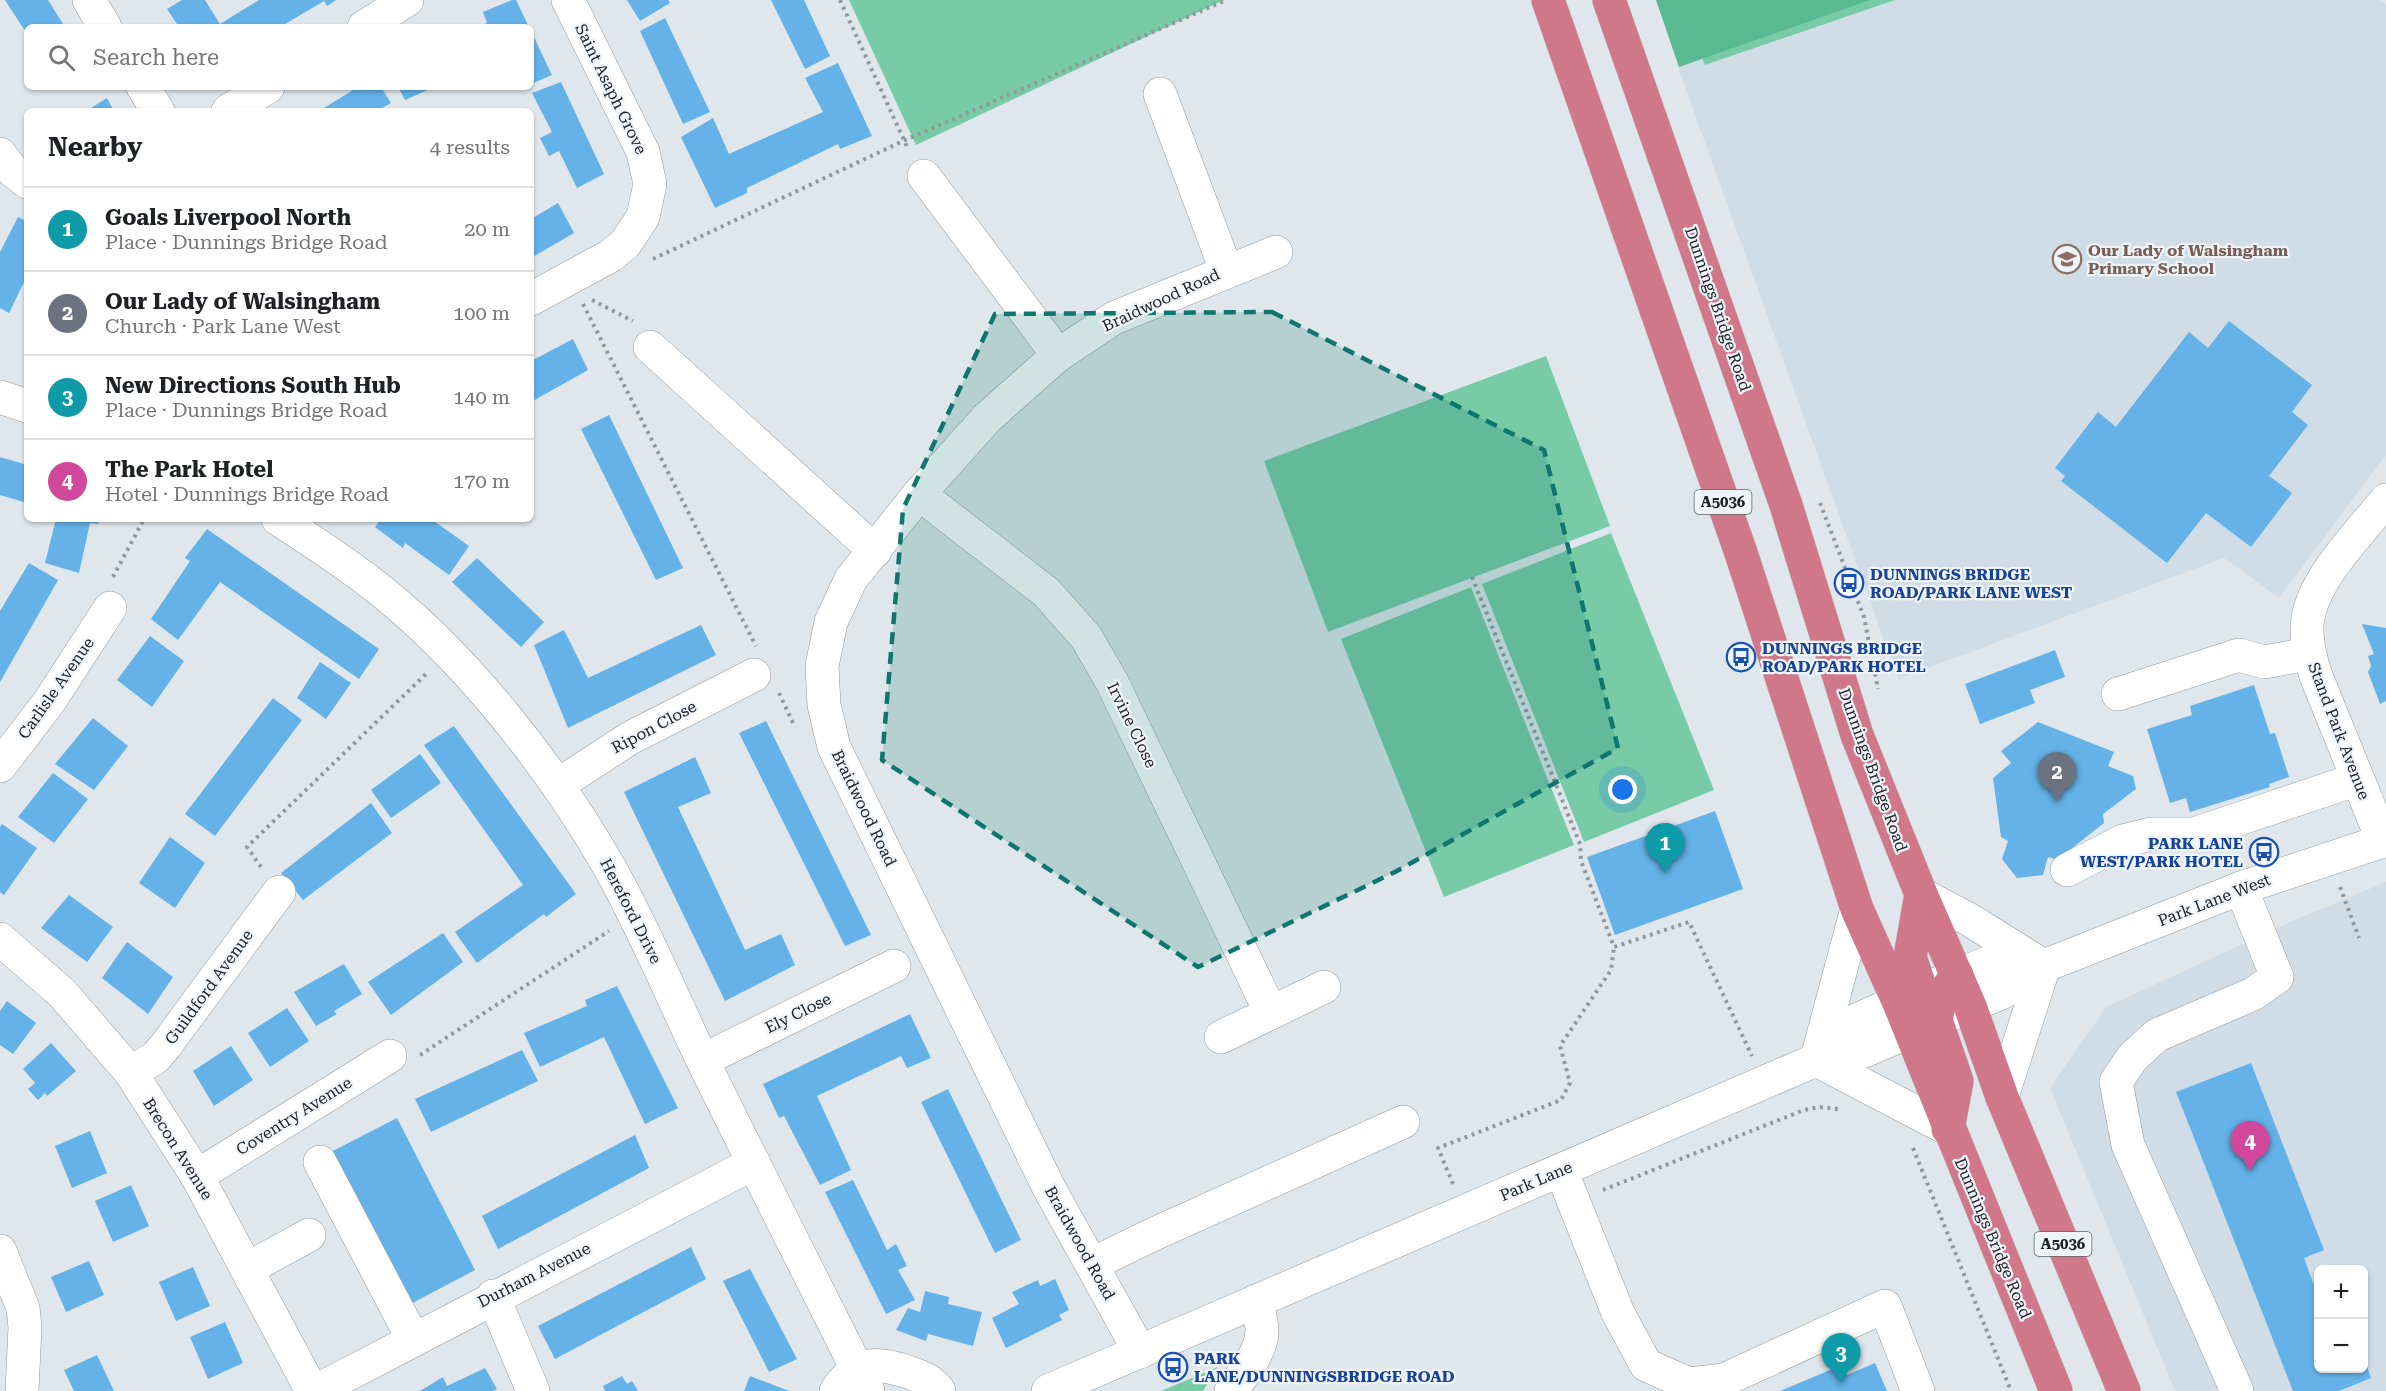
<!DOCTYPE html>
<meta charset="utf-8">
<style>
body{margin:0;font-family:"Roboto Serif",serif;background:#f6f6f6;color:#202124}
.controls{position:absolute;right:18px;bottom:18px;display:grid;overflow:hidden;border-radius:9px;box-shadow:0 2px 4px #0004}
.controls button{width:54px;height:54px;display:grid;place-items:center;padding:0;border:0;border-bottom:2px solid #e0e0e0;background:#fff;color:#202124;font:30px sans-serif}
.you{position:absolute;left:1623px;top:790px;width:21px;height:21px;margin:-15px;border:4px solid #fff;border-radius:50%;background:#1a73e8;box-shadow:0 0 0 9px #1a73e833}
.badge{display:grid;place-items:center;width:39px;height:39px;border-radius:50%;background:#0b8043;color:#fff;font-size:20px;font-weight:700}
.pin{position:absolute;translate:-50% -50px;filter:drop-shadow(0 2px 3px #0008)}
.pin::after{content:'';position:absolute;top:32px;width:21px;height:18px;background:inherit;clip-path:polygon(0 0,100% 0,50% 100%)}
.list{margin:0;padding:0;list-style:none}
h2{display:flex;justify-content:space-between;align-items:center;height:78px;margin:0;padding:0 24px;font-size:26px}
h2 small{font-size:20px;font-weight:400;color:#757577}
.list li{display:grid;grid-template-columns:39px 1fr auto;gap:18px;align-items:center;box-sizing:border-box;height:84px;padding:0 24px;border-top:2px solid #e0e0e0}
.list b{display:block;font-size:22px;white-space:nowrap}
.list p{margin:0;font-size:20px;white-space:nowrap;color:#757577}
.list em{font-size:20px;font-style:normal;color:#757577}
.icon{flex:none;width:33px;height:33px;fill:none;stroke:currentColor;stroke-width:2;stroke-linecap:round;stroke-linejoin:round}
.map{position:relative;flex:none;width:2386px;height:1391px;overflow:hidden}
.search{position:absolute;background:#fff;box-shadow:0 2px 4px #0004;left:24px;top:24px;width:510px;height:66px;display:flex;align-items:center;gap:15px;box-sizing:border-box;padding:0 21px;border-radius:9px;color:#757577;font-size:22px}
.panel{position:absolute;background:#fff;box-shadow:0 2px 4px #0004;left:24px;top:108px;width:510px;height:414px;border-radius:9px}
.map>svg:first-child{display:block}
.built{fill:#d0dde7;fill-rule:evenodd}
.green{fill:#78cba7}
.forest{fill:#58b992}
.building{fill:#64b2e8}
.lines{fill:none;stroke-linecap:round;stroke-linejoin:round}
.minor-casing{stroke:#949a9e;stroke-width:34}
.highway-casing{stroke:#c1c1c2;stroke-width:34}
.path{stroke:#93989c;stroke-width:4;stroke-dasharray:3 4.5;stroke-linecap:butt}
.minor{stroke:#fff;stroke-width:33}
.highway{stroke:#d07889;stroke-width:33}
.marked{fill:#0f766e;fill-opacity:0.2;stroke:#0f766e;stroke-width:4.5;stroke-dasharray:12 8;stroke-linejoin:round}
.labels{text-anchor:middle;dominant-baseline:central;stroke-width:4.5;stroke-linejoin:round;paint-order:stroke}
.shield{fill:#eef4f9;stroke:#5e6265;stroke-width:1.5}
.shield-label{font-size:15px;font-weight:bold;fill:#212325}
.street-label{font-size:16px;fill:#212325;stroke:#eef4f9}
.education-label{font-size:16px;font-weight:bold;fill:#785e54;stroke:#eef4f9;text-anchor:start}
.transit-label{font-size:16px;font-weight:bold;fill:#164399;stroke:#eef4f9;text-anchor:start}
</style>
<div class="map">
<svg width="2386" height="1391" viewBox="0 0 2386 1391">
<rect width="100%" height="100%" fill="#e0e7ec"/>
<!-- built -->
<g class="built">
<polygon points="1854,0 2379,0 2386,4 2386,455 2279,598 2224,558 1898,679 1676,62"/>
<path d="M2386,882v509h-211l-125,-303 56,-81 184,-85zM2318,1270h46v98h-46z"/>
</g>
<!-- green -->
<g class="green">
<polygon points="849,0 1224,0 916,145"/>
<polygon points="1681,0 1895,0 1705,65"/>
<polygon points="1546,356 1610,526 1328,632 1264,461"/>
<polygon points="1611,533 1714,790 1584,842 1482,584"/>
<polygon points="1471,587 1574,845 1444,897 1341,639"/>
<polygon points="1218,1367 1203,1391 1161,1391"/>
</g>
<!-- forest -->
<polygon class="forest" points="1656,0 1870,0 1679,67"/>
<!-- building -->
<g class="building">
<polygon points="5,0 48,0 65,27 27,27 27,34"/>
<polygon points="182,0 205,0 220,24 259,0 336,0 327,6 324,1 280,27 179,27 167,9"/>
<polygon points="512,0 516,0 529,27 478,27 487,23 483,12"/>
<polygon points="627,0 668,0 670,3 640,21"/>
<polygon points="771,0 804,0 830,56 805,69"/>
<polygon points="665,18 710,112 683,124 640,31"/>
<polygon points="531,31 552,75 531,84"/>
<polygon points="838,63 872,136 840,149 838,144 747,188 747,193 715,208 681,137 713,118 729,154 823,112 805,78"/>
<polygon points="561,82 604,174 577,188 559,151 549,156 540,138 552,132 532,93"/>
<polygon points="358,87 381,87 391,103 377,111 319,111"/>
<polygon points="398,87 435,87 405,100"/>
<polygon points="107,98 114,111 86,111"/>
<polygon points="558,203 574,233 531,258 531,219"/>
<polygon points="18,217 27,222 27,276 9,313 0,308 0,252"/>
<polygon points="2229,321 2312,385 2292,412 2308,425 2269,476 2292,493 2251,547 2206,513 2167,563 2061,481 2065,476 2055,468 2098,412 2116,427 2189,332 2208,348"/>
<polygon points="573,339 588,370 531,402 531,361"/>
<polygon points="609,415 683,568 656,580 581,429"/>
<polygon points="0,457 27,465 27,503 0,495"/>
<polygon points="56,519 99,519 98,524 90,523 79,573 45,563"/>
<polygon points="381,519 431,519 469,546 449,575 405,543 403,548 375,527"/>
<polygon points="207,529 379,649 359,679 220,582 178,640 151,619 190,561 185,558"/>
<polygon points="477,558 544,622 521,647 452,582"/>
<polygon points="29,563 58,580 0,682 0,611"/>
<polygon points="2362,624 2386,628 2386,701 2380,704 2368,672 2371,666 2368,656 2374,654"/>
<polygon points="701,625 716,655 568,728 534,645 564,630 588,678"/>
<polygon points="150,636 184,661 152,707 117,680"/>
<polygon points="2055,650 2065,677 2030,690 2035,703 1980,724 1965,684"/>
<polygon points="320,662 351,683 326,719 297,698"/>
<polygon points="2254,685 2270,734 2275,733 2289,777 2269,784 2270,787 2190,812 2186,798 2170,803 2147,729 2192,715 2190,706"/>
<polygon points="273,698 302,720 215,836 185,814"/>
<polygon points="93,718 128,746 94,790 55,764"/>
<polygon points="766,721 871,935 845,946 739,733"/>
<polygon points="2038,722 2114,752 2108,766 2133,776 2136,789 2103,814 2104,823 2057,860 2048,857 2043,875 2017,878 2002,859 2008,841 2001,837 1993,778 2011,763 2001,751"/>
<polygon points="454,726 576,894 546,917 544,914 477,963 455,932 523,885 424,745"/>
<polygon points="420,754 441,783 391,818 371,790"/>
<polygon points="695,757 711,793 678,807 745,950 781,934 795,965 725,1001 624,792"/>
<polygon points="53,773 88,799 54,843 18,817"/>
<polygon points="371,803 392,833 303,900 281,873"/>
<polygon points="1715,811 1743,889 1615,935 1587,857"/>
<polygon points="2,824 37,848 4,895 0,892 0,827"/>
<polygon points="170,837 205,863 175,908 139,883"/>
<polygon points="69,895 113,927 87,962 41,928"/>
<polygon points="443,933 463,962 391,1015 368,982"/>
<polygon points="127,942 173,977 148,1014 102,978"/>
<polygon points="344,964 362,994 334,1011 337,1014 316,1026 294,992"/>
<polygon points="617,986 678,1108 645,1124 604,1037 540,1067 524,1033 587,1006 585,1000"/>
<polygon points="7,1001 36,1023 13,1054 0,1045 0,1011"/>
<polygon points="287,1008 309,1041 270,1067 248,1033"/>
<polygon points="910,1014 931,1058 907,1068 901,1056 817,1096 851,1170 820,1185 784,1116 779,1118 763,1084"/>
<polygon points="51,1043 76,1071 47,1096 45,1093 38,1100 28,1089 35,1083 23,1069"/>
<polygon points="231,1046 253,1080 214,1106 193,1071"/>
<polygon points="522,1050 538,1081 431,1132 415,1099"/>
<polygon points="2251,1063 2324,1250 2304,1258 2315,1288 2318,1287 2318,1368 2364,1368 2364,1358 2371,1378 2339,1391 2293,1391 2176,1092"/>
<polygon points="948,1089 1021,1240 995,1253 921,1102"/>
<polygon points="397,1118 475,1270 405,1307 327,1154"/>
<polygon points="90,1131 107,1173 72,1188 55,1146"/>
<polygon points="635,1135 649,1168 498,1249 482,1216"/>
<polygon points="853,1180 887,1250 896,1244 907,1266 898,1270 915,1300 886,1314 825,1192"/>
<polygon points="131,1185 149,1226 113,1242 95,1201"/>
<polygon points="691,1247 706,1279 555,1359 538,1326"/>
<polygon points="89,1261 104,1295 66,1312 51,1277"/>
<polygon points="193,1267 210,1306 176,1321 159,1282"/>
<polygon points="750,1269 797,1359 769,1372 723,1281"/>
<polygon points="1055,1279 1069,1310 1059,1315 1062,1320 1006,1348 992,1318 1019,1304 1012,1292 1038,1280 1040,1286"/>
<polygon points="925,1291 949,1297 948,1304 982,1312 973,1346 928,1334 926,1341 896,1330 908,1308 920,1312"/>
<polygon points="225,1322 243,1363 208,1379 190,1337"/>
<polygon points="97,1355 114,1391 74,1391 64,1370"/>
<polygon points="1875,1363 1887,1391 1780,1391 1842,1365 1847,1375"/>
<polygon points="485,1368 497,1389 493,1391 420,1391 443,1377 447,1386"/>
<polygon points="622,1376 627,1384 632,1381 638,1391 605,1391 603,1386"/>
<polygon points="750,1376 789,1391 744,1391"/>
</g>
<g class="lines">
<!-- minor casing -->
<g class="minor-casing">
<g id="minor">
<polyline points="89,0 105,27"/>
<polyline points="364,27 407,0"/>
<polyline points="143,87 158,111"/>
<polyline points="1160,94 1226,270"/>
<polyline points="228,111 268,87"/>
<polyline points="0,154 12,170 27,182"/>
<polyline points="924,176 1058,355"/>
<polyline points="531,299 610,256 625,244 643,217 650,184 643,152 568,0"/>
<polyline points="650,347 875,551"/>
<polyline points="0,397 27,406"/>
<polyline points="919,494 1046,592 1086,637 1112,682 1271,1013"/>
<path d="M278,519c31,20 63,41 93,64 93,71 182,185 240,287 34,61 61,126 91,189 54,111 111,221 166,332"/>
<polyline points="2118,694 2239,655 2264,662 2309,654"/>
<polyline points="0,766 49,702 110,608"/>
<polyline points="558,785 630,738 754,675"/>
<path d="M2383,841l-67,-165c-5,-15 -9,-30 -9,-46 -1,-45 52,-96 79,-130"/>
<polyline points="2067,870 2123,841 2151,834 2194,834 2358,779"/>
<polyline points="1921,894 1970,920 2037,962"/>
<polyline points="0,939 62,993 131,1073 197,1176 312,1391"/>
<polyline points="1221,1037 1324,987"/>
<polyline points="1817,1058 1857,909"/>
<polyline points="703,1060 894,966"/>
<polyline points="1816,1060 1850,1023 1957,975 1993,961 2044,966"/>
<polyline points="1816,1060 1948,1129"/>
<polyline points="131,1073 156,1057 166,1045 279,892"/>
<polyline points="2002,1097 2044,966"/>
<polyline points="320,1162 413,1339"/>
<polyline points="1561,1170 1618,1313 1646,1365 1689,1384 1724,1380 1885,1306 1918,1391"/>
<polyline points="197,1176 390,1056"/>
<polyline points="0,1251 23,1308 25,1327 22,1391"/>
<polyline points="1092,1264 1154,1234 1403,1122"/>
<polyline points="247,1269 309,1235"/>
<polyline points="493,1296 533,1391"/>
<polyline points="1140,1352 1049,1188 834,747 824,705 822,666 831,622 851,579 919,494 987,418 1058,355 1114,318 1276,252"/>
<polyline points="316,1391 754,1163"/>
<path d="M836,1391c21,-32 43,-29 75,-18 11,4 21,8 28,18"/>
<polyline points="1048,1391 1816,1060 1864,1051 2003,992 2044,966 2241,888 2386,840"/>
<path d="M1231,1391c12,-17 31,-39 31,-61 0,-9 -4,-20 -6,-29"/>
<polyline points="2237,1391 2128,1145 2116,1082 2132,1058 2157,1035 2253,994 2277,977 2241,888"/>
</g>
</g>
<!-- highway casing -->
<g class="highway-casing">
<g id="highway">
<polyline points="1548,0 1741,553 1857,909 1899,1003 2056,1391"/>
<polyline points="1609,0 1786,505 1857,735 1921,894 1970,1006 2002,1097 2124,1391"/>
<polyline points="1912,1028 1921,1011 1922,992 1910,957 1921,894"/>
<polyline points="1948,1129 1957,1081 1936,1020 1941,997 1957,975"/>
</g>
</g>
<!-- path -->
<g class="path">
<polyline points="840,0 908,149"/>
<polyline points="653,259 903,141 1226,0"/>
<polyline points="592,300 633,321"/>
<polyline points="583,304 756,646"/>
<polyline points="1820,503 1864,617 1878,689"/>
<polyline points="113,577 144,519"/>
<polyline points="1472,577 1580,844 1581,861 1614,947 1689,922 1752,1056"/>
<polyline points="779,693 795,727"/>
<polyline points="261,867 247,847 427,673"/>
<polyline points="2340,887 2359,938"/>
<polyline points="420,1055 609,931"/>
<polyline points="1913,1148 2011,1391"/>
<polyline points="1453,1184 1438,1148 1561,1100 1570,1083 1560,1046 1611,970 1614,947"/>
<polyline points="1603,1190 1804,1110 1819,1107 1838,1109"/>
</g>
<!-- minor -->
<use href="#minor" class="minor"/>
<!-- highway -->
<use href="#highway" class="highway"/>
</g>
<!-- marked area -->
<path class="marked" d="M1272,312l272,138 74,298 -223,124 -197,95 -316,-207 21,-251 92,-195z"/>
<!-- icons -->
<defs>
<g id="school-ring" transform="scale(1.5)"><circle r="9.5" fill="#eef4f9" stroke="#8d6e63" stroke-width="1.5"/><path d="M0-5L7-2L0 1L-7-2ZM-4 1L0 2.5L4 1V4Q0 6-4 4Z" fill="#8d6e63"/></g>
<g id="bus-ring" transform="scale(1.5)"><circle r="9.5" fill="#eef4f9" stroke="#1a4fb4" stroke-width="1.5"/><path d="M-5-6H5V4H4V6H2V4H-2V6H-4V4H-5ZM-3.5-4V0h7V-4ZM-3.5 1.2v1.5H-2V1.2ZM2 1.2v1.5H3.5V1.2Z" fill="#1a4fb4"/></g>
</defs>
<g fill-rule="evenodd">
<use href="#school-ring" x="2067" y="259"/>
<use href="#bus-ring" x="1849" y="583"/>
<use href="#bus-ring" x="1741" y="657"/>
<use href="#bus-ring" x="2264" y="852"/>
<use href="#bus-ring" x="1173" y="1367"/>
</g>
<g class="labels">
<!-- shield labels -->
<g class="shield">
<rect x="1694.5" y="490" width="57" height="24" rx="4.5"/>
<rect x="2034.5" y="1232" width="57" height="24" rx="4.5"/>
</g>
<g class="shield-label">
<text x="1723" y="502">A5036</text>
<text x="2063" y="1244">A5036</text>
</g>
<!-- street labels -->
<g class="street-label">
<text transform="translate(611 89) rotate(64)">Saint Asaph Grove</text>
<text transform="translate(1161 300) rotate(-25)">Braidwood Road</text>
<text transform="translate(1718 309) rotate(71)">Dunnings Bridge Road</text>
<text transform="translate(56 688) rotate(-55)">Carlisle Avenue</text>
<text transform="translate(1132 725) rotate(64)">Irvine Close</text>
<text transform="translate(654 727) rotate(-28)">Ripon Close</text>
<text transform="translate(2339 731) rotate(69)">Stand Park Avenue</text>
<text transform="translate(1873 770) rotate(70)">Dunnings Bridge Road</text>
<text transform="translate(864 808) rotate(64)">Braidwood Road</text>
<text transform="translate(2214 900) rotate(-21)">Park Lane West</text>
<text transform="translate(631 911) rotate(63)">Hereford Drive</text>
<text transform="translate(209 987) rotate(-54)">Guildford Avenue</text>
<text transform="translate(798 1013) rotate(-26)">Ely Close</text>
<text transform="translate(294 1116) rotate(-32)">Coventry Avenue</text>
<text transform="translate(178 1149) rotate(58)">Brecon Avenue</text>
<text transform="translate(1536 1181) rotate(-23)">Park Lane</text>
<text transform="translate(1993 1238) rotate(67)">Dunnings Bridge Road</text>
<text transform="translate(1080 1243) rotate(61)">Braidwood Road</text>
<text transform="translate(534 1275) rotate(-27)">Durham Avenue</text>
</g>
<!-- education labels -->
<g class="education-label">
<text x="2088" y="250">Our Lady of Walsingham<tspan x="2088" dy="18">Primary School</tspan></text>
</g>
<!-- transit labels -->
<g class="transit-label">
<text x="1870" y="574">DUNNINGS BRIDGE<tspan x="1870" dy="18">ROAD/PARK LANE WEST</tspan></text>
<text x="1762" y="648">DUNNINGS BRIDGE<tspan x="1762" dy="18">ROAD/PARK HOTEL</tspan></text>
<text x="2243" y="843" text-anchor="end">PARK LANE<tspan x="2243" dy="18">WEST/PARK HOTEL</tspan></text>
<text x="1194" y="1358">PARK<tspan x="1194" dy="18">LANE/DUNNINGSBRIDGE ROAD</tspan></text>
</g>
</g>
</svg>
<div class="controls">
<button>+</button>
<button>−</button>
</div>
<div class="you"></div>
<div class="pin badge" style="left:1665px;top:873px;background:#0f9aa8">1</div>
<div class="pin badge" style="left:2057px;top:802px;background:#6b7280">2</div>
<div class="pin badge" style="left:1841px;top:1383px;background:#0f9aa8">3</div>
<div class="pin badge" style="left:2250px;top:1171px;background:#d1479c">4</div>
<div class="search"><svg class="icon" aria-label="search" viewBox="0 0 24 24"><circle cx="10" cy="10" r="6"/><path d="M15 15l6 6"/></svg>Search here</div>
<section class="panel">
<h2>Nearby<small>4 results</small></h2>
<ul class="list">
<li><span class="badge" style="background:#0f9aa8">1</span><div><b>Goals Liverpool North</b><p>Place · Dunnings Bridge Road</p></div><em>20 m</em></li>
<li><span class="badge" style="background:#6b7280">2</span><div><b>Our Lady of Walsingham</b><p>Church · Park Lane West</p></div><em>100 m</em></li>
<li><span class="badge" style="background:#0f9aa8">3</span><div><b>New Directions South Hub</b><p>Place · Dunnings Bridge Road</p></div><em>140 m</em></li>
<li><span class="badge" style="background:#d1479c">4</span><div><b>The Park Hotel</b><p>Hotel · Dunnings Bridge Road</p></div><em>170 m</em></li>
</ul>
</section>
</div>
